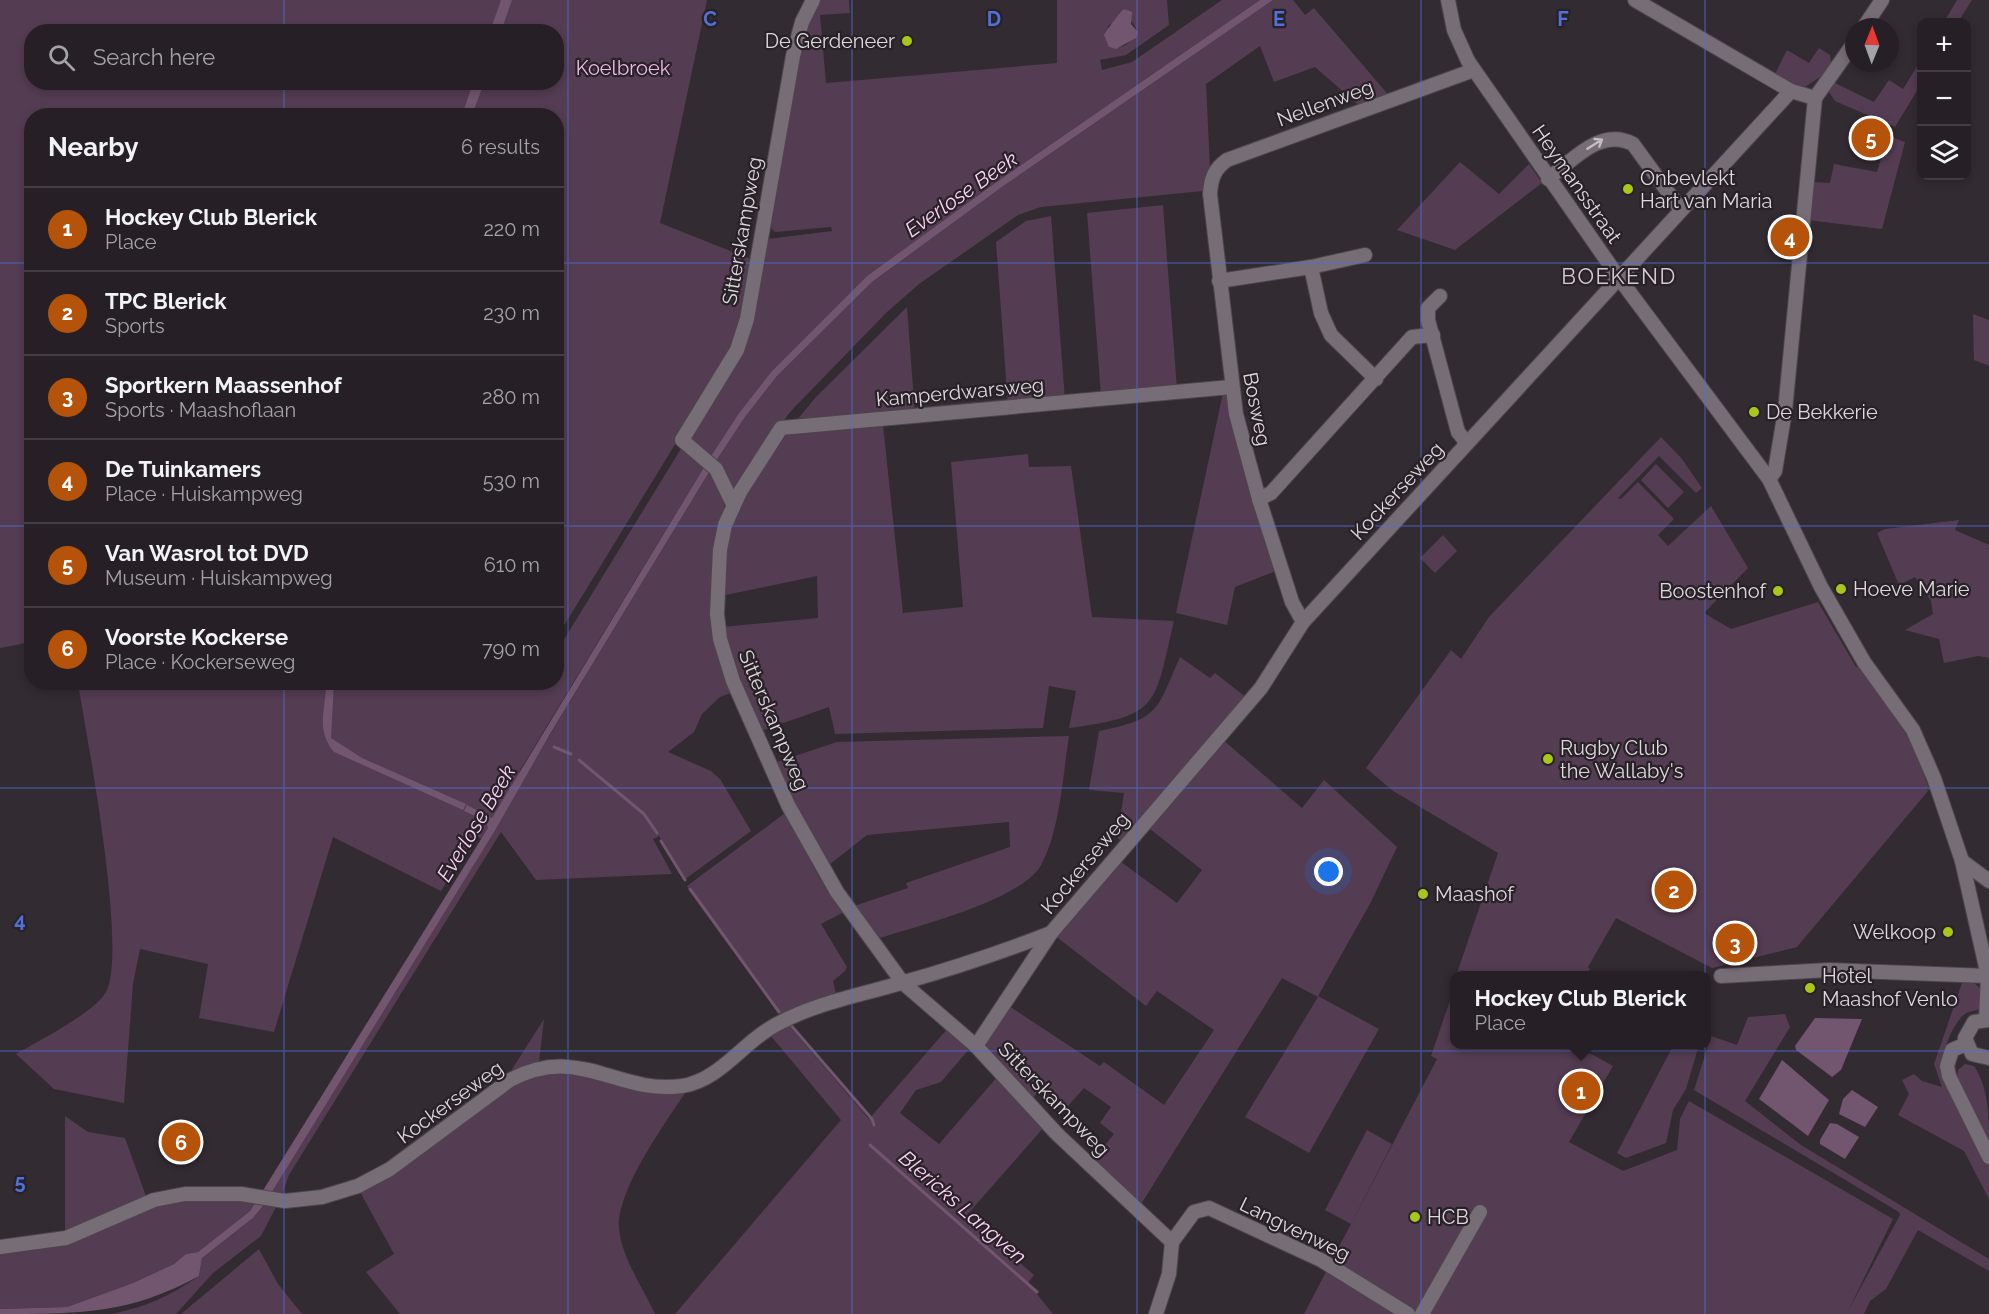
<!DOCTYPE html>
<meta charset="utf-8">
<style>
body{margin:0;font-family:Raleway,sans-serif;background:#2e282e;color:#f1f3f6}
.controls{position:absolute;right:18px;top:18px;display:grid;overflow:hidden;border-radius:12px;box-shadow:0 3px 9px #0003}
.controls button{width:54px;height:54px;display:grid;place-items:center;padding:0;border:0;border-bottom:2px solid #423e43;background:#262026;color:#f1f3f6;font:30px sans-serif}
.compass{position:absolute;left:1845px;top:18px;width:54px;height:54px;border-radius:50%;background:#262026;box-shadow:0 3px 9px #0003;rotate:1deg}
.you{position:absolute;left:1329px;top:872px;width:21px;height:21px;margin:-15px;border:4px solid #fff;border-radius:50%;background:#1a73e8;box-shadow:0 0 0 9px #1a73e833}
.badge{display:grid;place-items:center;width:39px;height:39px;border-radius:50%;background:#b45309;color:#fff;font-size:20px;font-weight:700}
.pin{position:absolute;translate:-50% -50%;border:3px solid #fff;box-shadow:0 2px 6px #0006}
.popup{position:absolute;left:1450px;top:971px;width:261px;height:78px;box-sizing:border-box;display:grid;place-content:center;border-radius:12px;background:#262026;filter:drop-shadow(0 2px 4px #0005);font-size:20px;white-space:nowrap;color:#a4a3a7}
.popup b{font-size:22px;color:#f1f3f6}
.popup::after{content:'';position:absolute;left:50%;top:100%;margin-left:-12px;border:12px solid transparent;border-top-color:#262026}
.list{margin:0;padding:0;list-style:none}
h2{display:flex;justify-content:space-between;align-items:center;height:78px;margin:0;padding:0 24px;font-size:26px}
h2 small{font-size:20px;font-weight:400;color:#a4a3a7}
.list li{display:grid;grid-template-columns:39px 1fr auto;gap:18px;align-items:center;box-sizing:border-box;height:84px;padding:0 24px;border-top:2px solid #423e43}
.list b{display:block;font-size:22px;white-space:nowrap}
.list p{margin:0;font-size:20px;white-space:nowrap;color:#a4a3a7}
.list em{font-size:20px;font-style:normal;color:#a4a3a7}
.icon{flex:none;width:33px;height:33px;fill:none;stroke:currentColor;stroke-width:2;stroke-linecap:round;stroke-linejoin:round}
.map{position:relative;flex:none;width:1989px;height:1314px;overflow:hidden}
.search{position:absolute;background:#262026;box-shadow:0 3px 9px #0003;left:24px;top:24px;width:540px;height:66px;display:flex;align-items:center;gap:15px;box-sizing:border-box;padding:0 21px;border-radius:24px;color:#a4a3a7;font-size:22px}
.panel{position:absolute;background:#262026;box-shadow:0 3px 9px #0003;left:24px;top:108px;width:540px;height:582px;border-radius:24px}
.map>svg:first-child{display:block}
.green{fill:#543c52;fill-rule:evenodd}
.water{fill:#72556f}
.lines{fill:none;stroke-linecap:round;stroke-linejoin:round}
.stream{stroke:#72556f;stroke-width:3}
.minor-casing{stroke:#4e464d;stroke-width:16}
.minor{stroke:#776d76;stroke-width:14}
.oneway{stroke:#c5bec4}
.grid{fill:none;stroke:#4e71da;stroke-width:1.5;stroke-opacity:0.55}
.poi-dot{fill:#a9c719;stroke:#292128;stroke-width:2}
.labels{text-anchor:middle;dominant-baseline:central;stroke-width:4.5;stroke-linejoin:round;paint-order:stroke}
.poi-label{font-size:20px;fill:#dfd9de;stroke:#292128;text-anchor:start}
.park-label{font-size:20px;fill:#eeb9e8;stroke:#292128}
.street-label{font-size:20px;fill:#dfd9de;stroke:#292128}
.water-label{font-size:21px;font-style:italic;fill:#fdd2f7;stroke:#292128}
.quarter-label{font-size:22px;letter-spacing:1.5px;fill:#d5cad4;stroke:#292128}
.grid-label{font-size:20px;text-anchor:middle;font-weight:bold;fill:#4e71da;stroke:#292128;stroke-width:4.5;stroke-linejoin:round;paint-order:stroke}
</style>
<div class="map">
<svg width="1989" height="1314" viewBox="0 0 1989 1314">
<rect width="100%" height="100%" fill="#332b32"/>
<!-- green -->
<g class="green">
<path d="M0,0h707l-47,223 93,37 -9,52 -13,41 -174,284 -1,-521h-524l-1,526 -31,6zM32,32h524v50h-524z"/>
<path d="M817,0h32l1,13 -30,2 6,68 231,-20v-63h110l2,25 -43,30 -26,5 2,10 30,-8 90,-62h38l-262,181 -131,95 -96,96 -32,41 -28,43 -23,-19 48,-75 27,-116 5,-7 64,-8 -1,-4 -56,5 -4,-4 28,-172 5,-24zM1117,16l14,4 7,12c-8,11 -15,18 -29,15l-1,-21 9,-6z"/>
<polygon points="1273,0 1293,0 1305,15 1314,8 1392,99 1363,109 1315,67 1274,82 1260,46 1206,84 1210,168 1205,178 1203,191 1041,207 1018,215 919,284 887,312 790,412 733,492 716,461 745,417 777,376 872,282 1002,187"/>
<polygon points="1957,0 1972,0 1958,22 1944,22"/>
<polygon points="1819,48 1830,55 1832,69 1802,89 1774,76 1787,50 1809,63"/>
<polygon points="1921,60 1921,84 1895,127 1835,101 1829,92 1833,82 1874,102 1889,80 1903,89"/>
<polygon points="1891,137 1905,142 1882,229 1807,220 1813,182 1830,183 1834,164 1877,172 1886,142"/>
<polygon points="1460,162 1499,194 1529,164 1542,183 1455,250 1397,230"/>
<polygon points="1163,205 1177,389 1101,396 1087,213"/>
<polygon points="1051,216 1065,400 1008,405 996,242 1026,221"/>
<polygon points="907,307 915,414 792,426 816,397"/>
<polygon points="1973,314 1989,320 1989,366 1974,360"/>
<polygon points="1223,393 1226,393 1231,423 1276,571 1235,587 1227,625 1176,613"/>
<path d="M883,425l20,188 60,-6 -12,-145 77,-8 1,13 42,-1 21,151 82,4c-20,84 -13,95 -105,107l7,-37 -27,-5 -6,42 -208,6 -6,-27 -71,25 -15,-38 -21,-67 96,-9 -1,-42 -96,20 10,-76 16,-31 39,-54z"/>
<polygon points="1661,437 1682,459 1702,488 1696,493 1659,456 1618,498 1621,499 1638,482 1674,519 1658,535 1668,546 1711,506 1748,568 1704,613 1731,629 1818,602 1856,667 1859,665 1912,743 1930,791 1927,788 1928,791 1797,947 1712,968 1616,918 1588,967 1590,969 1586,975 1456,976 1498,853 1393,791 1366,768 1451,650 1461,659 1489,617"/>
<path d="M682,447l24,17 -187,308 4,7 188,-310 12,21 2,12 -10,59 18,131 -13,5 -18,17 -8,18 -26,20 43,19 9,8 31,52 -67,49 -25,-44 -6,3 19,35 -136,6 -35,-48 -212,343 -8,22 -11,-2 216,-364 -5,8 -5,-4 -35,56 -108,-54 -59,195 -75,-14 9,-54 -68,-15 -7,35 -9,119 -70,-14 -38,-35c22,-13 78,-41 90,-62 22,-41 -19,-254 -28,-309l451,-1 -2,5 6,1 4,-5 19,-1 1,-31z"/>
<polygon points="1656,464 1684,492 1668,508 1641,480"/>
<polygon points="1959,520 1955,530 1989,545 1989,658 1978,656 1944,663 1939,639 1905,630 1933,614 1931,601 1915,577 1899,585 1877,533 1885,529"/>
<polygon points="1443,535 1457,551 1435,573 1420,558"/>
<path d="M1180,657l30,21 5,-5 32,25 -126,143 -4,-4 7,-44 -35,-3 10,-59c61,-12 57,-20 81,-74z"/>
<path d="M1069,736c-6,38 -9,95 -28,129 -19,35 -127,62 -165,74l-25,-32 57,-19 -2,-5 104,-36 -1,-25 -142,13 -42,33 -54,-104 66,-22z"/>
<path d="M1222,739l80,69 22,-28 73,67 -26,55 -53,94 61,33 -70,124 -64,-36 73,-120 -36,-19 -142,228 -48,-45 22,-27 -14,-11 11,-16 -27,-19 -18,20 -28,-16 -7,8c-10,-11 -47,-43 -44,-58 2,-12 16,-26 22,-36l91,60 4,-4 60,43 50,-75 -57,-39 -11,15 -92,-71 63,-76 60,44 25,-33 -57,-45z"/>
<polygon points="785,813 819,877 844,912 821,924 847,967 845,971 833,981 836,994 780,1014 687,886"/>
<path d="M1963,980l9,1 11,10 -4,18c-4,2 -10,2 -14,5 -13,9 -25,43 -23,58l47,94v33l-25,-48 -66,-36 11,-21 -7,-14 12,-6 8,7 20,6 -8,-23z"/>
<polygon points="1455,986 1455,1044 1575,1045 1613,1066 1569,1142 1623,1171 1677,1150 1680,1119 1689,1101 1893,1219 1848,1311 1900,1215 1899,1212 1694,1090 1711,1036 1737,1045 1748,1017 1785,1014 1790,1027 1745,1101 1801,1145 1989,1259 1989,1271 1918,1230 1886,1289 1870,1301 1864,1314 1304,1314 1437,1059 1431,1056"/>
<polygon points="544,1019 539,1062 509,1074"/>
<polygon points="785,1021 869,1119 948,1028 970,1048 941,1082 916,1090 900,1113 939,1144 998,1076 1045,1126 966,1216 1034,1275 1028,1283 1053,1314 675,1314 841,1120 771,1036"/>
<polygon points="1674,1044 1699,1045 1686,1089 1673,1110 1666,1143 1626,1158 1617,1153"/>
<path d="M1965,1064l9,2c15,23 15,51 15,78l-32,-66 1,-8z"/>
<path d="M563,1069l77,19 45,5c-21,32 -69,98 -66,136 3,29 24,59 36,85h-255l-34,-42 28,-18 -35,-64 162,-112z"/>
<polygon points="65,1116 88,1132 125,1138 147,1199 65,1230"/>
<polygon points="1367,1130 1392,1144 1351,1224 1325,1210"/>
<polygon points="257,1200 250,1211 198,1252 186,1254 174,1264 133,1283 67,1307 0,1309 0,1253 37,1249 61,1242 169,1201"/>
<path d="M266,1202l11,3 -16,31 -48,37 -37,41h-65c35,-7 59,-18 88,-38l3,-18 51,-40z"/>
<polygon points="259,1249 278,1284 302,1314 181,1314"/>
</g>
<!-- water -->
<g class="water">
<polygon points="501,0 512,0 501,31 490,31"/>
<polygon points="1260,0 1273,0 1002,187 872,282 777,376 745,417 716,461 711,456 739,413 771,372 867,276 998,181"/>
<path d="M1124,9l8,3 -1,12 7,8 -2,6 -20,11 -7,-2 -5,-12c3,-5 16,-23 20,-26z"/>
<polygon points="473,83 484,83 472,115 462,115"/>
<polygon points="706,464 711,469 550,734 494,832 270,1195 262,1192 488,828 486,821 464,811 467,805 492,818"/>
<path d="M326,683h8l-3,55 31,20 104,46 -3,6 -129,-58c-19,-23 -8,-42 -8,-69z"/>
<polygon points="1815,1018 1862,1019 1841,1070 1832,1077 1796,1050 1795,1046"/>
<polygon points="1782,1060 1829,1100 1808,1136 1759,1099"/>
<polygon points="1852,1090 1878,1107 1865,1127 1839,1114 1843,1099"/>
<polygon points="1830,1123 1837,1124 1859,1137 1845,1159 1820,1144 1820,1140"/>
<path d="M257,1200l9,2 -13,16 -51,40 -3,18c-69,38 -119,38 -199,38v-5l67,-2 66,-24 41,-19 12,-10 12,-2 52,-41z"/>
</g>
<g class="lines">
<!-- stream -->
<g class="stream">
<polyline points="554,747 571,754"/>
<polyline points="579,760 644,814 657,833"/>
<polyline points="661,841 685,880"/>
<polyline points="690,889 779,1012"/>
<polyline points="789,1023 872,1119 874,1125"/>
<polyline points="870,1145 1037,1292"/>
</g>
<!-- minor casing -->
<g class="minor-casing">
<g id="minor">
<polyline points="1448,0 1454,30 1468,61 1619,278 1769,479 1821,587 1864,662 1913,730 1934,778 1962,861 1988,976 1986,1019"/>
<polyline points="1635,0 1791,91 1815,98"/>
<polyline points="1864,27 1882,0"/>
<polyline points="1815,98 1854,43"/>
<path d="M1548,179c25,-19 53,-52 85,-35l48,66"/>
<polyline points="1311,267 1321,313 1331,335 1376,379"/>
<polyline points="1219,281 1311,267 1365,255"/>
<polyline points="1440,296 1428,308 1428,320 1458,432 1467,443"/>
<polyline points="1769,479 1775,471 1785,411 1815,98"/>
<polyline points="1259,499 1271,493 1412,337 1433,335"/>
<polyline points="733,504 716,469 682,440 737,350 747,319 793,56 802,22 813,0"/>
<path d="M1303,622l-11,-20 -33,-103 -23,-85 -26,-220c1,-15 4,-25 17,-34l247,-90"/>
<polyline points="1962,861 1989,881"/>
<polyline points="1721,976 1829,970 1988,976"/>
<polyline points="1989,1020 1974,1022 1965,1038 1972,1054 1989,1058"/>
<polyline points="1966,1044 1952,1050 1947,1066 1949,1076 1989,1157"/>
<polyline points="976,1046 1051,933 1261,688 1303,622 1791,91"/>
<polyline points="1172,1242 1057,1134 976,1046 903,983 837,892 788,805 733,681 720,639 717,614 720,550 725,525 740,492 781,428 1231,387"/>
<polyline points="1172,1242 1194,1212 1209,1208 1321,1260 1408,1314"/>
<path d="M0,1247l66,-9 88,-38 31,-6h56l44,7 37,-4 36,-11 32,-17 120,-89c70,-37 107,15 172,6 36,-5 60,-42 90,-59 39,-23 85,-31 129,-44 50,-14 101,-31 150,-50"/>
<polyline points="1156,1314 1169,1274 1172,1242"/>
<polyline points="1422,1314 1480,1212"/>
</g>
</g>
<!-- minor -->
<use href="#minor" class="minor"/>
</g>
<!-- one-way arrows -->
<defs><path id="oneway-shaft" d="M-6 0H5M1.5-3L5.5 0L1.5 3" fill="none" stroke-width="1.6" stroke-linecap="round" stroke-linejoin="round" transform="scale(1.5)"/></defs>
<use class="oneway" href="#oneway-shaft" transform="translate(1595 144) rotate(-32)"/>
<!-- grid -->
<path class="grid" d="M284,0v32M568,0v1314M852,0v1314M1137,0v1314M1421,0v1314M1705,0v1314M284,82v34M0,263h32M556,263h1433M0,526h32M556,526h1433M284,682v632M0,788h1989M0,1051h1989"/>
<!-- markers -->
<g class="poi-dot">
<circle cx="907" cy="41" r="6"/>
<circle cx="1628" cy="189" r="6"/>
<circle cx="1754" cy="412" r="6"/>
<circle cx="1841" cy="589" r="6"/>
<circle cx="1778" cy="591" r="6"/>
<circle cx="1548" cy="759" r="6"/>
<circle cx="1423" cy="894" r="6"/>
<circle cx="1948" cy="932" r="6"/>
<circle cx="1810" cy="988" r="6"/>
<circle cx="1415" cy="1217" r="6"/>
</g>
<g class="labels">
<!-- poi labels -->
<g class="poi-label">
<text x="895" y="41" text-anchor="end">De Gerdeneer</text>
<text x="1640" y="178">Onbevlekt<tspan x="1640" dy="23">Hart van Maria</tspan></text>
<text x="1766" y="412">De Bekkerie</text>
<text x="1853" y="589">Hoeve Marie</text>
<text x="1766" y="591" text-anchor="end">Boostenhof</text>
<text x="1560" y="748">Rugby Club<tspan x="1560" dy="23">the Wallaby's</tspan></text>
<text x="1435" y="894">Maashof</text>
<text x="1936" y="932" text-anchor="end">Welkoop</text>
<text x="1822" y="976">Hotel<tspan x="1822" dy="23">Maashof Venlo</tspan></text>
<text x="1427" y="1217">HCB</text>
</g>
<!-- park labels -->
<g class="park-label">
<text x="623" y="68">Koelbroek</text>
</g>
<!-- street labels -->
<g class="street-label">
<text transform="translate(1325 103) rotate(-20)">Nellenweg</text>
<text transform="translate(1577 184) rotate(55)">Heymansstraat</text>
<text transform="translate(742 231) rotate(-80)">Sitterskampweg</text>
<text transform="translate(960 392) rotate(-5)">Kamperdwarsweg</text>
<text transform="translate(1257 409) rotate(79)">Bosweg</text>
<text transform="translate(1397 491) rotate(-47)">Kockerseweg</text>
<text transform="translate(774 720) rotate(67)">Sitterskampweg</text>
<text transform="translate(1085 863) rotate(-50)">Kockerseweg</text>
<text transform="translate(1054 1099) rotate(46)">Sitterskampweg</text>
<text transform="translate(450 1102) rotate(-36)">Kockerseweg</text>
<text transform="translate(1295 1229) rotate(26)">Langvenweg</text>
</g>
<!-- water labels -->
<g class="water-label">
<text transform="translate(961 194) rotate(-35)">Everlose Beek</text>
<text transform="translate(476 823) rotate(-59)">Everlose Beek</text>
<text transform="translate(963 1207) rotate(41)">Blericks Langven</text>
</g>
<!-- quarter labels -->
<g class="quarter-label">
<text x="1619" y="276">BOEKEND</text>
</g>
</g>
<g class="grid-label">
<text x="710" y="26">C</text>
<text x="994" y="26">D</text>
<text x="1279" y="26">E</text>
<text x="1563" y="26">F</text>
<text x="20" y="927">4</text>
<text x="20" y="1189">5</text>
</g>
</svg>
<div class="controls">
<button>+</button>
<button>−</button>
<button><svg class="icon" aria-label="layers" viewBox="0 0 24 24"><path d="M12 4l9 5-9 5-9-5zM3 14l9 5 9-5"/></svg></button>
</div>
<svg class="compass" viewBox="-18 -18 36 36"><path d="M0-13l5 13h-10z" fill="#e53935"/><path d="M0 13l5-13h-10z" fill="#a4a3a7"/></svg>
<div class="you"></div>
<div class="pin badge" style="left:1581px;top:1091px">1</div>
<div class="popup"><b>Hockey Club Blerick</b>Place</div>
<div class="pin badge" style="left:1674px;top:890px">2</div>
<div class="pin badge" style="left:1735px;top:943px">3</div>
<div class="pin badge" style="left:1790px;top:237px">4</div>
<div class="pin badge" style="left:1871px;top:138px">5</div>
<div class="pin badge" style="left:181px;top:1142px">6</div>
<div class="search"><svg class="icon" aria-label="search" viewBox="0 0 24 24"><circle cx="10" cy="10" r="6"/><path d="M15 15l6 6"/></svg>Search here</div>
<section class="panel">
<h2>Nearby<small>6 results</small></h2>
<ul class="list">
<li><span class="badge">1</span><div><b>Hockey Club Blerick</b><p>Place</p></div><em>220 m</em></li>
<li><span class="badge">2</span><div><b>TPC Blerick</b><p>Sports</p></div><em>230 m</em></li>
<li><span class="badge">3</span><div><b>Sportkern Maassenhof</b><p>Sports · Maashoflaan</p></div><em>280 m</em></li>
<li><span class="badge">4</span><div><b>De Tuinkamers</b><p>Place · Huiskampweg</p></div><em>530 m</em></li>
<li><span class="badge">5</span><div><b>Van Wasrol tot DVD</b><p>Museum · Huiskampweg</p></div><em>610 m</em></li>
<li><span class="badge">6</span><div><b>Voorste Kockerse</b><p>Place · Kockerseweg</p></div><em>790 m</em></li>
</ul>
</section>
</div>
